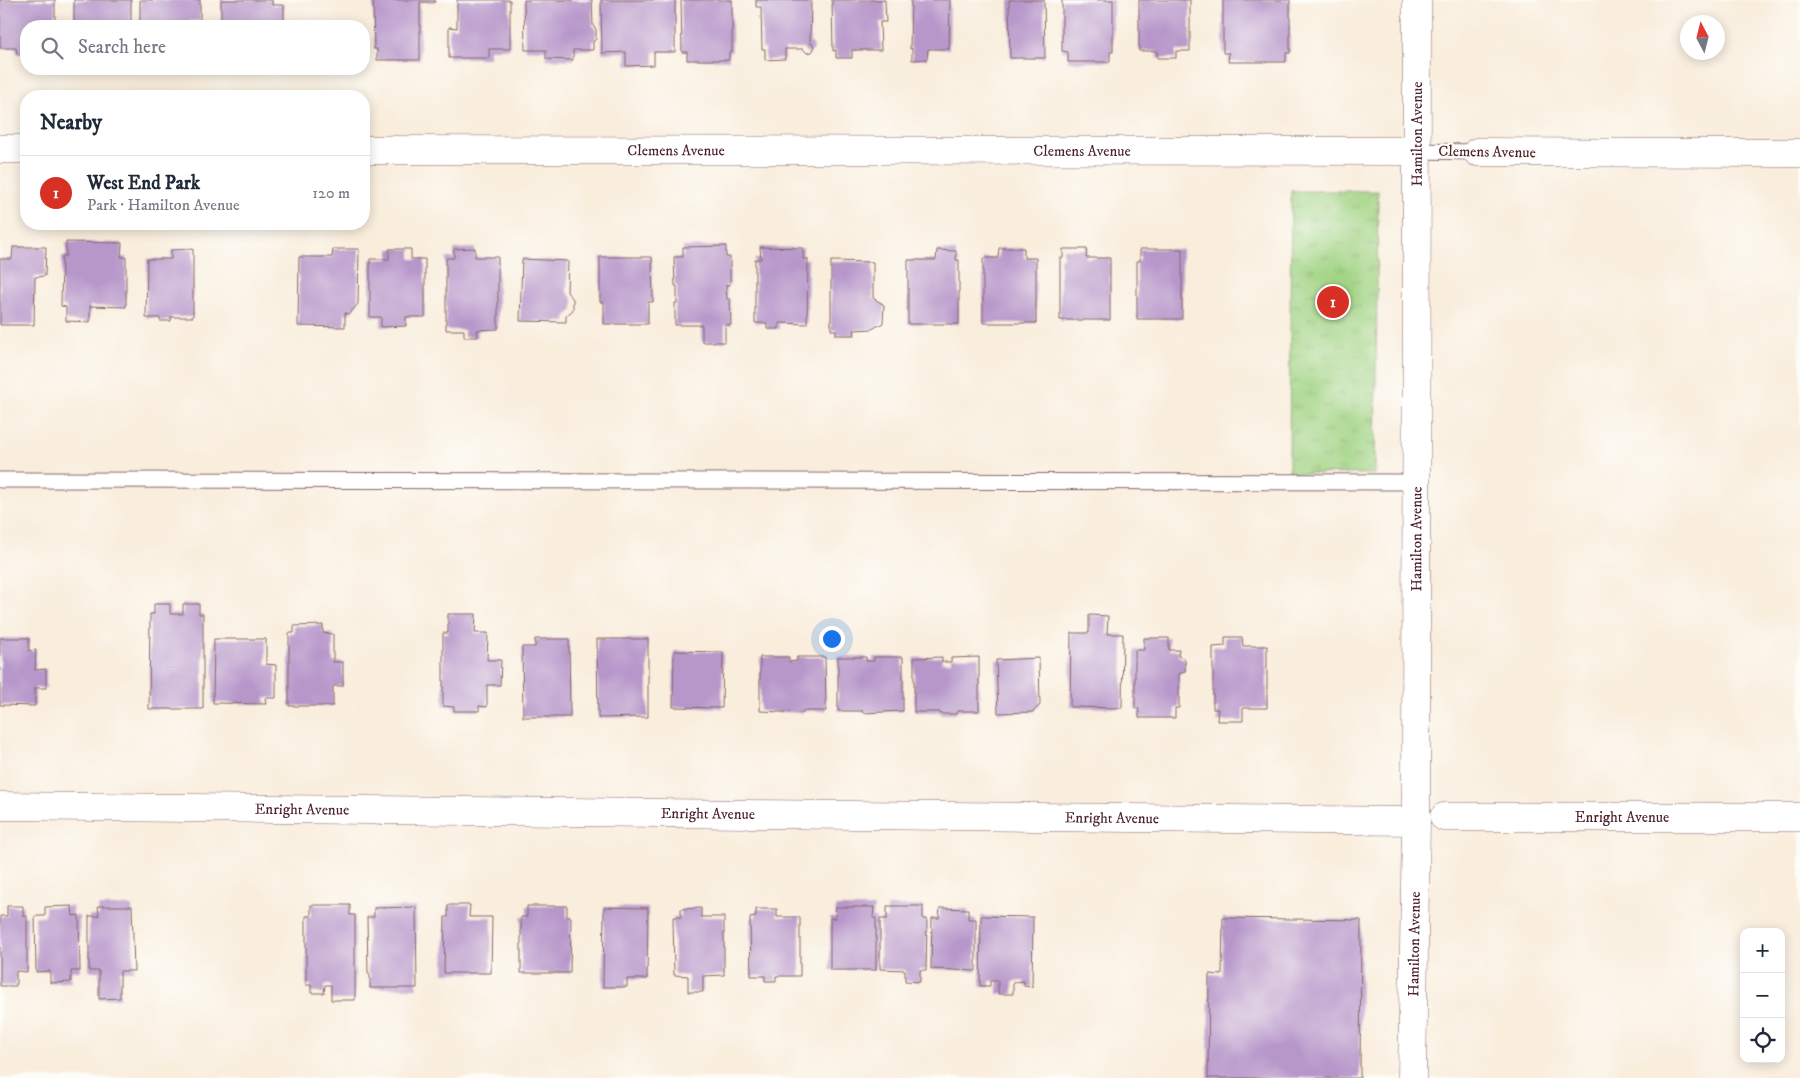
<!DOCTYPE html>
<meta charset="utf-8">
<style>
body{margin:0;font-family:"IM FELL DW Pica",serif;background:#f6f6f7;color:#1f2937}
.controls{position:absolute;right:15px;bottom:15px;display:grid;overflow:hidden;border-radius:10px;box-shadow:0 2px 12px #0003}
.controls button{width:45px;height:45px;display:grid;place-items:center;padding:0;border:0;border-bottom:1px solid #e0e1e3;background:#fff;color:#1f2937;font:25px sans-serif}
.compass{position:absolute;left:1680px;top:15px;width:45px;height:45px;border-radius:50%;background:#fff;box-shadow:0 2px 12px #0003;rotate:353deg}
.you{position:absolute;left:831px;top:638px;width:18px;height:18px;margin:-12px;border:4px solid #fff;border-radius:50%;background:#1a73e8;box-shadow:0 0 0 8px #1a73e833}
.badge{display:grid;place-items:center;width:32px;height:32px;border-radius:50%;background:#d93025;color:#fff;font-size:16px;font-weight:700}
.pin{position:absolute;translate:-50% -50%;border:2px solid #fff;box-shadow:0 1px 5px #0006}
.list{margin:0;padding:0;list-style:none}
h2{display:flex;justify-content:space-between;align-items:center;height:65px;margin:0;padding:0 20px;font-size:21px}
h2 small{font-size:16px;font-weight:400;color:#747a83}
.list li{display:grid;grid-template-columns:32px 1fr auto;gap:15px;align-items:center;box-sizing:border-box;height:75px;padding:0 20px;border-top:1px solid #e0e1e3}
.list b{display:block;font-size:19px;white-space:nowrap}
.list p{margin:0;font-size:16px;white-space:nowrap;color:#747a83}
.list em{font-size:16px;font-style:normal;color:#747a83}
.icon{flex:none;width:28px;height:28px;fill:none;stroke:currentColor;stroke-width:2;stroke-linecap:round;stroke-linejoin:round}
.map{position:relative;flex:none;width:1800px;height:1078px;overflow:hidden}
.search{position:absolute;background:#fff;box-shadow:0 2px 12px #0003;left:20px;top:20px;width:350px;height:55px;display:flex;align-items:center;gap:12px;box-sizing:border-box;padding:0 18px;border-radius:20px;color:#747a83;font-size:19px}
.panel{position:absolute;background:#fff;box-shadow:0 2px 12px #0003;left:20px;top:90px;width:350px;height:140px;border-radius:20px}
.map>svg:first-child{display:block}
.park{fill:url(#park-tufts);stroke:#757957}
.building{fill:#b797ca}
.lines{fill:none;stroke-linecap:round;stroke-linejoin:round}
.service-casing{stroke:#876769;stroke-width:17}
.minor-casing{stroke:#876769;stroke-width:29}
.tertiary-casing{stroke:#876769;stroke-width:29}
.service{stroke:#fff;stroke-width:15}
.minor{stroke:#fff;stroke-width:28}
.tertiary{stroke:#fff;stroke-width:28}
.labels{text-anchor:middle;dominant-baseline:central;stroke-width:4.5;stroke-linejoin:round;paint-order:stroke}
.street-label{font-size:15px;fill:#4a1f2b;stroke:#fdfcf7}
</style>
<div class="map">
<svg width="1800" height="1078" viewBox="0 0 1800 1078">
<defs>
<pattern id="park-tufts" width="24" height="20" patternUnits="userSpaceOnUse" patternTransform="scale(1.25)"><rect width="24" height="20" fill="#a0d383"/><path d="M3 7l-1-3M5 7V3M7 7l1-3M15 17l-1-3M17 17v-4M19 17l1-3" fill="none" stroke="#8bb571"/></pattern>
</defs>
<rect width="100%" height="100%" fill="#fdfcf7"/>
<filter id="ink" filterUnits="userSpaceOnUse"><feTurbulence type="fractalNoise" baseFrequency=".02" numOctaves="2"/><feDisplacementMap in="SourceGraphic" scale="10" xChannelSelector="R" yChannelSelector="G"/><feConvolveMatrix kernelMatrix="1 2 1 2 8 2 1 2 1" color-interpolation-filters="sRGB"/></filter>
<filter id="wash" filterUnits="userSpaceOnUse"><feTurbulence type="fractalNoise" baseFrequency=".0096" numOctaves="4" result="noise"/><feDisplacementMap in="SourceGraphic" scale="20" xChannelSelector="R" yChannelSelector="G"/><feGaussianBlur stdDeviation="1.12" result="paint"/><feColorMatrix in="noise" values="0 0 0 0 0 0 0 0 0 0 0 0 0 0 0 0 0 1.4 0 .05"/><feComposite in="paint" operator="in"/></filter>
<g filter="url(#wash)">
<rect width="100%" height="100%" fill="#f9eddc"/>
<!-- park -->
<polygon class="park" points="1291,191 1378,191 1375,474 1289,473"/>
<g id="blocks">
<!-- building -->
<g class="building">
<polygon points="0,0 55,0 55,26 26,26 26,54 17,54 16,48 0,48"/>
<rect x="74" y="0" width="57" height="26"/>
<polygon points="140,0 200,0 200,21 190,21 190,26 140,26"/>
<polygon points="221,0 272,0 272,5 284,5 284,25 221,26"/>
<polygon points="373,0 435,0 435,2 420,2 420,60 377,60 377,49 374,49"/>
<polygon points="457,0 510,0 510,49 489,49 489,58 449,58 449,27 457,28"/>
<polygon points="524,0 592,0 593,26 596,29 596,39 593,42 593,50 573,50 573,60 546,59 546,50 525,50"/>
<polygon points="601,0 675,0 675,52 654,52 654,65 626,66 626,52 602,53"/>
<polygon points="681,0 732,0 732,52 729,52 729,60 687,60 687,52 682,52"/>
<polygon points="756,0 811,0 810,43 813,44 814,49 812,52 807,53 803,49 785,49 785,59 765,60 765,49 762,49 761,7 756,7"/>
<polygon points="832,0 885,0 886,22 880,22 881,50 852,50 852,58 836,58 836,50 833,51"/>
<polygon points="911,0 950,0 949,49 928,49 927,59 912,60 912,48 910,49"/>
<polygon points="1009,0 1044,0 1045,58 1010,58"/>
<polygon points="1062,0 1113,0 1113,52 1110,52 1110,62 1068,62 1068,52 1062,51"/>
<polygon points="1139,0 1190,0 1190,51 1176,51 1176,58 1157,58 1157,51 1139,51"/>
<polygon points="1223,0 1290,0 1290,53 1286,53 1286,62 1228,62 1229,53 1223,53"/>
<polygon points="66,242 122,243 121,257 126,257 126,307 90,306 90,322 66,321 66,307 61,306 62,256 66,256"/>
<polygon points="726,246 726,257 730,257 730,285 726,285 727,299 730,299 731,325 725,325 725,342 702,342 702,325 675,325 675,303 677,303 677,286 675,286 674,257 683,257 683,247"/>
<polygon points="13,247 46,247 45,276 35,277 34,325 0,325 0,259 12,259"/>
<polygon points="760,247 803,248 803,259 808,259 807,324 779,323 779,329 767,329 767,323 755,323 755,259 761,259"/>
<polygon points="475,248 475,257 498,257 498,329 477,330 478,337 464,337 464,330 446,330 446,258 454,258 454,249"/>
<polygon points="999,248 1024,248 1024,258 1036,258 1036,323 983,323 983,258 998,258"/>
<polygon points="193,249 193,317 171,317 171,321 160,321 160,318 146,318 147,259 171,259 171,250"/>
<polygon points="333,249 359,249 358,304 349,314 345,313 345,327 298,326 299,257 332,257"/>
<polygon points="389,249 411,249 411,259 425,259 425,317 406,317 406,326 381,327 381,317 370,317 370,259 389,259"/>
<polygon points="1063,249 1087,249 1086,258 1110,258 1110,320 1060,320 1060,258 1063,258"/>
<polygon points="1140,249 1182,249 1182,319 1137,319 1137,261 1140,261"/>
<polygon points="937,250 956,251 956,260 959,260 959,324 908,324 908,260 936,260"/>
<polygon points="600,257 652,257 653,302 648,302 648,324 604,324 604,302 600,302"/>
<polygon points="522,259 568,261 567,292 573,299 573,310 566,316 566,322 520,321"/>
<polygon points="831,261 873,262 873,298 884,305 883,323 872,329 854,330 855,335 836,335 836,330 831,330"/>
<polygon points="154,604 170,604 170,614 183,614 183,604 199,604 199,614 203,614 203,709 149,709 150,614 154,614"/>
<polygon points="448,614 476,614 475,633 488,633 487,660 501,660 500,685 487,685 487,707 479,706 479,711 454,711 454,707 443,706 443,633 448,633"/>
<polygon points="1089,615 1108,616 1107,634 1123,634 1122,708 1070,707 1071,633 1089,633"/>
<polygon points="323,625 323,633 333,634 333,662 343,662 343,686 333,686 333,706 289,706 289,633 294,633 294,626"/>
<polygon points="1225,637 1242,637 1243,646 1267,646 1267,708 1243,708 1243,721 1217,721 1218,709 1213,709 1213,647 1225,646"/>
<polygon points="0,638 29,638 29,651 36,650 35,670 46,669 46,688 35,688 35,706 0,705"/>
<polygon points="1144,638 1169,638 1169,650 1179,650 1178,656 1185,659 1185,671 1179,674 1179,708 1175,708 1175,718 1139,718 1139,711 1138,708 1135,708 1135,650 1144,650"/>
<polygon points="214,639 266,639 266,664 276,665 276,698 265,698 266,704 213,703"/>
<polygon points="535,639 569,639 570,717 523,717 522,647 535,647"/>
<polygon points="597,639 648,639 648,717 598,718"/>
<polygon points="674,651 723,652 722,708 673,707"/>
<polygon points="760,657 789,657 789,662 797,661 797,657 825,657 826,711 802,711 803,713 760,711"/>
<polygon points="838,657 866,657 866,661 874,661 874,657 903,657 903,711 863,713 863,711 838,711"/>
<polygon points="942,657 942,662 951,662 951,658 979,657 979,711 957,711 956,714 940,714 940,712 914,712 914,658"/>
<polygon points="1039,658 1040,705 1033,712 998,713 996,660"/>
<polygon points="311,905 350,905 350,915 355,915 355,1000 331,1000 331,985 325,985 324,993 311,993 311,985 306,985 306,916 311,916"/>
<polygon points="448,905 470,905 469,917 492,917 491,973 444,973 445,917 448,917"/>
<polygon points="7,906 23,906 23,916 27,916 27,972 16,971 16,986 0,986 0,916 7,916"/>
<polygon points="72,906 73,916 79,915 80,971 71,971 71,982 50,983 50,971 36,972 35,916 45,916 45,907"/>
<polygon points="98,906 132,906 134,971 120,971 120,998 99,999 99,971 89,971 89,916 99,916"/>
<polygon points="527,906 567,906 567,917 571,917 570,973 521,973 521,917 527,917"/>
<polygon points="887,906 923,906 923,919 927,919 926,970 920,970 920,982 905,981 905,970 880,969 880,919 887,919"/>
<polygon points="416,907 417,988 370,988 370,974 368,974 367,917 374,917 374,908"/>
<polygon points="604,907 648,908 647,979 627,979 627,987 603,987"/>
<polygon points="836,907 874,907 873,918 876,918 876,970 830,970 830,918 835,918"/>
<polygon points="701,908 701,917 724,917 724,975 703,976 703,992 688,992 688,976 674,975 673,917 681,917 681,909"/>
<polygon points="940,908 968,909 968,919 976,919 976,971 931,969 932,918 939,918"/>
<polygon points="756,909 777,909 777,917 800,917 800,976 776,976 776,981 765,981 765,976 751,976 750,918 756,917"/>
<polygon points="981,916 1033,917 1032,987 1024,986 1024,981 1013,982 1013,994 998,994 998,981 990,981 990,986 980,986"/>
<polygon points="1223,918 1361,920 1360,1078 1208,1078 1209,974 1222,975"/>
</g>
</g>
</g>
<g filter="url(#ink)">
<use href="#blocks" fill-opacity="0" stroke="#876769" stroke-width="1"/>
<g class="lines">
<!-- service casing -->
<g class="service-casing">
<g id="service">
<polyline points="1416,151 1477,152"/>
<polyline points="0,480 1416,482"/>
</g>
</g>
<!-- minor casing -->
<g class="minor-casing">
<g id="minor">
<polyline points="0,149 26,149"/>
<path id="s1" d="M364,150l1052,1"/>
<polyline points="1477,152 1800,153"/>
<path id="s2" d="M0,806l1416,15"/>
<path id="s3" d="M1444,817h356"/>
</g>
</g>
<!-- tertiary casing -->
<g class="tertiary-casing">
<g id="tertiary">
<path id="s4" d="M1412,1078l4,-257 1,-821"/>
</g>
</g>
<!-- service -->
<use href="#service" class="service"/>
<!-- minor -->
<use href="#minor" class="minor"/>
<!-- tertiary -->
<use href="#tertiary" class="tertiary"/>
</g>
</g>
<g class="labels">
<!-- street labels -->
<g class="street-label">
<text stroke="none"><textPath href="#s4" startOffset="944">Hamilton Avenue</textPath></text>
<text stroke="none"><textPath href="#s1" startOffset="312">Clemens Avenue</textPath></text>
<text stroke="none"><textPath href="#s1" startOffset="718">Clemens Avenue</textPath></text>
<text transform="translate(1487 152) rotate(1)">Clemens Avenue</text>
<text stroke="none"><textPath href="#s4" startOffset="539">Hamilton Avenue</textPath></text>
<text stroke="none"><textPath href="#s2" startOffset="302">Enright Avenue</textPath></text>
<text stroke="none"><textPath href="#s2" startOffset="708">Enright Avenue</textPath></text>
<text stroke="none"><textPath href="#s3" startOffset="178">Enright Avenue</textPath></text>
<text stroke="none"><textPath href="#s2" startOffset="1112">Enright Avenue</textPath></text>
<text stroke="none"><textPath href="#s4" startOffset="134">Hamilton Avenue</textPath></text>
</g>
</g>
</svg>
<div class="controls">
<button>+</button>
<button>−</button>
<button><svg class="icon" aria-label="locate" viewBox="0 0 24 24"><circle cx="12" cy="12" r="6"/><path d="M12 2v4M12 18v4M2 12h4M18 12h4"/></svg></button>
</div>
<svg class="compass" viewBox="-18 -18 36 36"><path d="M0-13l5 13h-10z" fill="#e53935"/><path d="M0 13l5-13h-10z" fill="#747a83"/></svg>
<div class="you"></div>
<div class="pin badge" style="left:1333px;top:302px">1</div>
<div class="search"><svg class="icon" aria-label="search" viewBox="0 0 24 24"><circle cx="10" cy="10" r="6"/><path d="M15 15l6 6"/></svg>Search here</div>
<section class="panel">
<h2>Nearby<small></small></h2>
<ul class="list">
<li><span class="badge">1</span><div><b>West End Park</b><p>Park · Hamilton Avenue</p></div><em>120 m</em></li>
</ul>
</section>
</div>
